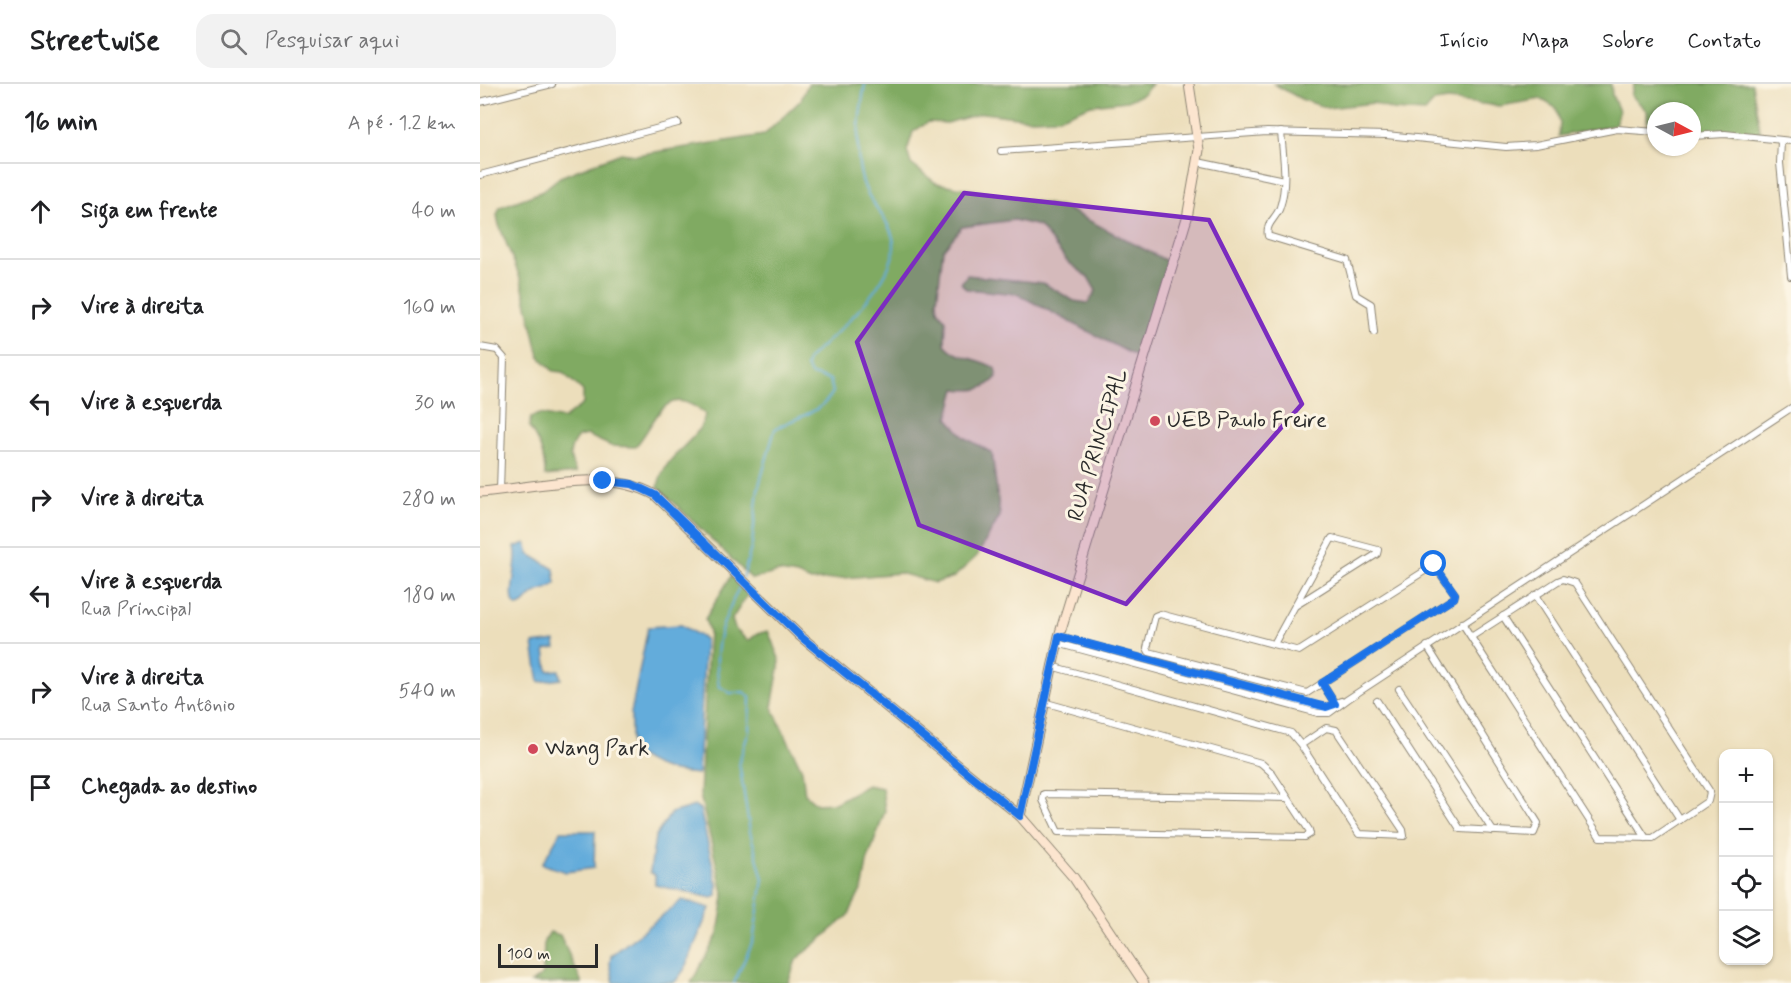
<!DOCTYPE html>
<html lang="pt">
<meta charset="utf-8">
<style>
body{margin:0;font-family:Mynerve,sans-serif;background:#f2f2f2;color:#202124}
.controls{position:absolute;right:18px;bottom:18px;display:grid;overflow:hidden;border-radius:12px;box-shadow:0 2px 4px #0004}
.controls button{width:54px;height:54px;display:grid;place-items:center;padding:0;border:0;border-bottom:2px solid #e0e0e0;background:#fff;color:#202124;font:30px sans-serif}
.compass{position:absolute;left:1167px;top:18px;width:54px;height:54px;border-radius:50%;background:#fff;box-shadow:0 2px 4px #0004;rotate:97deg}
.scale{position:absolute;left:18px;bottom:15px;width:100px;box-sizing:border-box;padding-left:6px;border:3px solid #2b2b2b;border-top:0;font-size:16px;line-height:21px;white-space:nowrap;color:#2b2b2b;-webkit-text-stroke:4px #fcf5e5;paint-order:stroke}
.stop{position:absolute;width:18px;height:18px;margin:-14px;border:4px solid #1a73e8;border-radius:50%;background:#fff}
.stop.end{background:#1a73e8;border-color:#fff;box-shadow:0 2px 6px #0008}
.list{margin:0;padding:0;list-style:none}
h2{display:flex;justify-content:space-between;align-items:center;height:78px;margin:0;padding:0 24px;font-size:26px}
h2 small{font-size:20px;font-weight:400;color:#757577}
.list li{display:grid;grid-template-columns:39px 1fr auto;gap:18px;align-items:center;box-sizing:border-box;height:96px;padding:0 24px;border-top:2px solid #e0e0e0}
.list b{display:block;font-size:22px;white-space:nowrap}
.list p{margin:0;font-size:20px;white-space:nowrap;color:#757577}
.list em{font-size:20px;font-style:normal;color:#757577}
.icon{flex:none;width:33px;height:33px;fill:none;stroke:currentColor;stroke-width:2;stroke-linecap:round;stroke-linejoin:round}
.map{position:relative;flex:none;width:1311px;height:899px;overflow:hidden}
header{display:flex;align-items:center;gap:36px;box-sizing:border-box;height:84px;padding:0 30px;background:#fff;border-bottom:2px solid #e0e0e0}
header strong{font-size:28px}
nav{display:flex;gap:33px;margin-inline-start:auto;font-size:21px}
.search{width:420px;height:54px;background:#f2f2f2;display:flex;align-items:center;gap:15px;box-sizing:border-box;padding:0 21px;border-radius:18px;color:#757577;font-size:22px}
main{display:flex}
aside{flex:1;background:#fff}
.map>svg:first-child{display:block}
.forest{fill:#80aa62;stroke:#566a46;stroke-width:1.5}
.water{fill:#63acdb;stroke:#476c83;stroke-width:1.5}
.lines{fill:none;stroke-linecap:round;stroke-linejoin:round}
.stream{stroke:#63acdb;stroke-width:2}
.street-casing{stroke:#8c8473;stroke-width:8}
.secondary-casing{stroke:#8c8473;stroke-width:11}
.street{stroke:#fff;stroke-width:6}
.secondary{stroke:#fce5cf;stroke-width:9}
.route{stroke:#1a73e8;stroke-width:8}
.marked{fill:#7b2cbf;fill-opacity:0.2;stroke:#7b2cbf;stroke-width:4.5;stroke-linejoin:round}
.poi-dot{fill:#d1495b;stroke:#fcf5e5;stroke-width:2}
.labels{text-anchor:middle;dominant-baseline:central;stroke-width:6;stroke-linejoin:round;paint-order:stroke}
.poi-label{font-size:22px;fill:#2b2b2b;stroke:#fcf5e5;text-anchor:start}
.street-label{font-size:22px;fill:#2b2b2b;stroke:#fcf5e5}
</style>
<header>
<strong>Streetwise</strong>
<div class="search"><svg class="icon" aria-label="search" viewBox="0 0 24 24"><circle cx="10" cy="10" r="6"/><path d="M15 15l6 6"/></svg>Pesquisar aqui</div>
<nav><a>Início</a><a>Mapa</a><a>Sobre</a><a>Contato</a></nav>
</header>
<main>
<aside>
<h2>16 min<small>A pé · 1.2 km</small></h2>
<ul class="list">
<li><svg class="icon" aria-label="ahead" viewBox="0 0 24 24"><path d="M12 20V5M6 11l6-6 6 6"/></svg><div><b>Siga em frente</b></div><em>40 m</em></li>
<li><svg class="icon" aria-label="right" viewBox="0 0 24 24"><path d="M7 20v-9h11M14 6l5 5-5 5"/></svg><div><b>Vire à direita</b></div><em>160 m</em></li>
<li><svg class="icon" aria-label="left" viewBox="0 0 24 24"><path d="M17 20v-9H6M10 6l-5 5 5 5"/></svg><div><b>Vire à esquerda</b></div><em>30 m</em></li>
<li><svg class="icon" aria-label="right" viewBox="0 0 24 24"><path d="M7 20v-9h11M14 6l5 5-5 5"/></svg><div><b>Vire à direita</b></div><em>280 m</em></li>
<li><svg class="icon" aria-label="left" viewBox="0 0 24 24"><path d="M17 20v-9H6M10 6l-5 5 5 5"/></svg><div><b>Vire à esquerda</b><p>Rua Principal</p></div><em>180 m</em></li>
<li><svg class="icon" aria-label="right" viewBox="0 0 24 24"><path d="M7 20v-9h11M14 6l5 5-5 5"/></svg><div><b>Vire à direita</b><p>Rua Santo Antônio</p></div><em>540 m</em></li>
<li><svg class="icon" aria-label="arrive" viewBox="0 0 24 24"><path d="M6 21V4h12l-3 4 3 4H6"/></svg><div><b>Chegada ao destino</b></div></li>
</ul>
</aside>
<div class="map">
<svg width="1311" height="899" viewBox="0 0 1311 899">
<rect width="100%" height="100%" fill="#fcf5e5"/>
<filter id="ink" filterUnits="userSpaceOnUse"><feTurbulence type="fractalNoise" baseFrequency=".0167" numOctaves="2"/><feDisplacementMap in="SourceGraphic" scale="12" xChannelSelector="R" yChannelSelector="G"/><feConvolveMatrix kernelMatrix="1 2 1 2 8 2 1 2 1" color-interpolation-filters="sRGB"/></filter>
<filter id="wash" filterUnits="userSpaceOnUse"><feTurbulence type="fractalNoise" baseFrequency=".008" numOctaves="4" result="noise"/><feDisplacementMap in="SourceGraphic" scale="24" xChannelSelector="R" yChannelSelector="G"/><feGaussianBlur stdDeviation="1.35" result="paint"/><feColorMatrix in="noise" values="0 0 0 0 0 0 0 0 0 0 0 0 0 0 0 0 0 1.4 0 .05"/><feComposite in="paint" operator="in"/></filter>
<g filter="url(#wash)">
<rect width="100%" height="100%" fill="#ecdebb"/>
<!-- forest -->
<g class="forest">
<path d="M328,0h344l-9,10 -16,7 -36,4 -33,13 -26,1 -49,-6 -36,10 -19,-1 -15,10 -6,19 4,13 25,19 127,24 106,55 -32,95 -120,-63 -51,-5 -5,-6 6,-8 76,8 31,18 14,2 8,-12 -8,-14 -20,-15 -29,-36 -25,-6 -52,7 -19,23 -6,51 1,9 8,10 -1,24c11,15 34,14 50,24l2,9c-13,14 -23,14 -41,12l-8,29 16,19 28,16 8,63 -23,40 -23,21 -19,6 -35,-10 -89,8 -14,-6 -18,-3 -27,7 -94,-92c5,-34 44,-46 47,-73 -42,-35 -49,11 -70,33l-24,-1 -24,-11 -9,2c-11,13 -9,21 -2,36l-31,3c0,-20 -5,-33 -16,-49l2,-10 9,-3 23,5 20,-15v-13l-21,-19 -9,-1 -14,-15 -18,-76 -22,-55 -2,-10 3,-8 41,-15 19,-15 61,-24 15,2 128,-20 37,-35z"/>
<polygon points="794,0 1131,0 1132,11 1139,27 1135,41 1079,52 1080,38 1076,24 1061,15 1020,22 968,16 954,18 945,28 912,26 894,19 847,24 821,15"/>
<polygon points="1154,0 1272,0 1281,52 1241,47 1212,49 1212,27 1176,27 1176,44 1168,43 1167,27 1151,11"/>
<polygon points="251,492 268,510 252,535 255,545 268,557 277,550 288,547 300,577 292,623 322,686 325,710 337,720 355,719 387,701 402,704 405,727 387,778 383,802 368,832 316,876 308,899 211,899 238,850 244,812 220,711 229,547 225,535"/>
<polygon points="70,848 80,851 102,899 51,899 63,890 64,857"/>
</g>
<!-- water -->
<g class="water">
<path d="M46,459l3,11 25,15 2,14c-7,6 -11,6 -19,9 -9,3 -10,14 -21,14 -10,-9 4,-43 -1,-59z"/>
<path d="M201,541l24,14 -7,135c-27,-2 -46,-6 -67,-24v-37l17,-86z"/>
<polygon points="75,557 76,564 65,566 68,587 79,586 81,595 59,598 53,560"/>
<polygon points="215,722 220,725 237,800 237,812 232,814 175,801 175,791 170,788 175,753 191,729"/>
<polygon points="81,747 115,747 114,784 86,788 62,780"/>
<polygon points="202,816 230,824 204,886 195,898 134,899 130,880 131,872"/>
</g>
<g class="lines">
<!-- stream -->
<g class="stream">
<path d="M263,494l9,-34 6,-55 17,-60c21,-13 45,-14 58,-37l-3,-12 -18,-5 -6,-8 2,-8c27,-24 86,-76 86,-114 -1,-19 -16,-33 -25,-49 -18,-30 -10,-79 -4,-112"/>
<path d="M254,899l19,-42 10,-62 -13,-47 -11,-70 10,-31 1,-34 -6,-5 -14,1 -11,-7c-7,-43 4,-65 22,-103"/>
</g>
</g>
</g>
<g filter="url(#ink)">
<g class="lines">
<!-- street casing -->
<g class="street-casing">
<g id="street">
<polyline points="0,18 72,0"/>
<path d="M801,48c2,24 7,52 -1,75 -3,11 -15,16 -12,29l79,24 9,35 15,9 3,29"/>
<polyline points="1212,52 1245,50 1311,57"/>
<polyline points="1301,57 1300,79 1311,192"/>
<polyline points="521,67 787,48 906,51 1026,63 1056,61 1137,45 1176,48"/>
<polyline points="718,78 804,96"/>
<polyline points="0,91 198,39"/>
<polyline points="0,263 17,266 24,274 20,407"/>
<polygon points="954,481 975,510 974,514 827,609 669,568 667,564 675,532 680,530 819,567"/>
<polyline points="1055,511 1200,736"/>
<polyline points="1023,532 1166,754"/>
<polyline points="982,539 991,553 1120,753 1173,754 1228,717 1230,708 1095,499 1083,495 1078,497 991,553"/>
<polyline points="579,552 837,622 846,623 861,617"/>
<polyline points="577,559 838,629 849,629 868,615 1311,324"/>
<polyline points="794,560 852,454 898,466 897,470 815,522"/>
<polyline points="571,582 811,649 821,661 879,750 924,752 923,746 856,646 846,644 821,661"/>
<polyline points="842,599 857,623"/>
<polyline points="919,605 1013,747"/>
<polyline points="897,617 980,745 1054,749 1058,739 947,562"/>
<polyline points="563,618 781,679 791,688 829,746 830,750 825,753 578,748 563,716 564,710 808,714"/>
</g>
</g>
<!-- secondary casing -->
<g class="secondary-casing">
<g id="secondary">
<path d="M0,408c54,-4 126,-25 175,3l145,141 220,180 54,62 70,105"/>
<polyline points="540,732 579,552 707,134 719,66 709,0"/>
</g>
</g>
<!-- street -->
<use href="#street" class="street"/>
<!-- secondary -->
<use href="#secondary" class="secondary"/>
</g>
</g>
<g class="lines" filter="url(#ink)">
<!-- route -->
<polyline class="route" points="123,397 152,400 175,411 320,552 540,732 579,552 846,623 855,620 842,599 974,514 975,510 954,480"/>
</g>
<!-- marked area -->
<path class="marked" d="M484,109l245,27 93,184 -176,200 -207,-79 -62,-183z"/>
<!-- markers -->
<g class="poi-dot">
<circle cx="675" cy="337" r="6"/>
<circle cx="53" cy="665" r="6"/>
</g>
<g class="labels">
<!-- poi labels -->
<g class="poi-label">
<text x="687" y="337">UEB Paulo Freire</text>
<text x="65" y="665">Wang Park</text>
</g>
<!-- street labels -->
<g class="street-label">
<text transform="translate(618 361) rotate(-73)">RUA PRINCIPAL</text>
</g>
</g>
</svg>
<div class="controls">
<button>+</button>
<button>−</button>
<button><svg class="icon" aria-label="locate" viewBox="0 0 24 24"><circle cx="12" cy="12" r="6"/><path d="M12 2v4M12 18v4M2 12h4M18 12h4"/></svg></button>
<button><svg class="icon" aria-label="layers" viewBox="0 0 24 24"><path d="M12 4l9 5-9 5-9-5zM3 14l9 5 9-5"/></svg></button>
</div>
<svg class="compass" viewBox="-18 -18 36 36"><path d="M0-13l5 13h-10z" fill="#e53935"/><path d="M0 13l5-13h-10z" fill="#757577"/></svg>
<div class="scale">100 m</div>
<div class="stop" style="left:954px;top:480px"></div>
<div class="stop end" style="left:123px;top:397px"></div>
</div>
</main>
